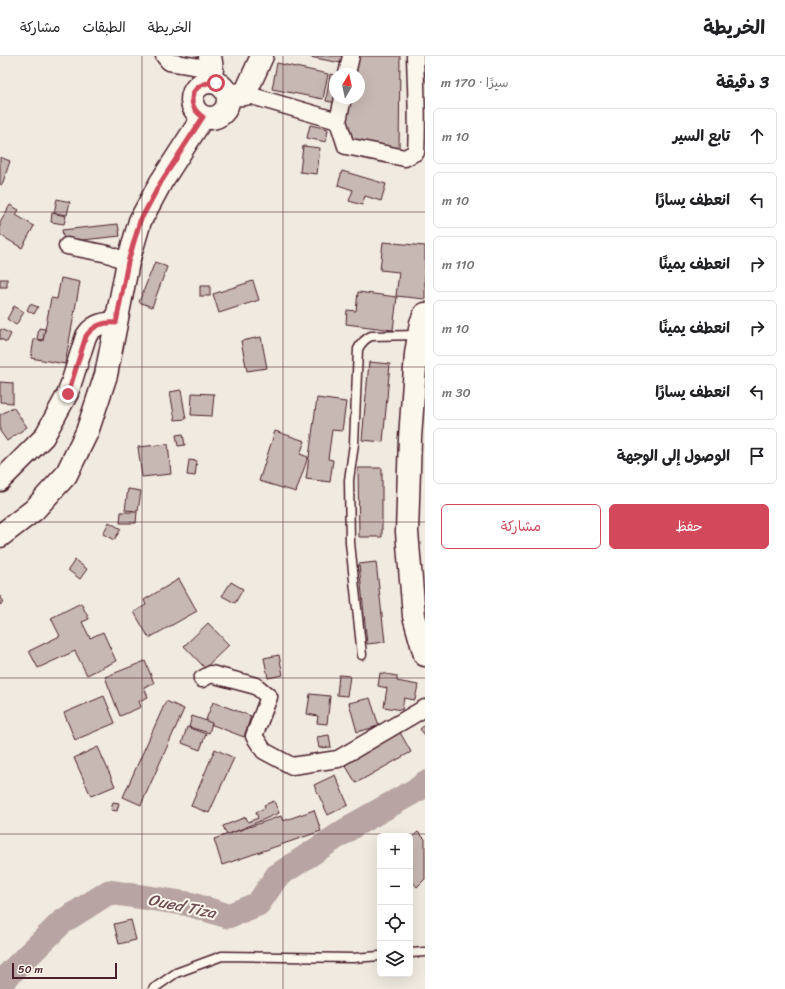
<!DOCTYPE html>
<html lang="ar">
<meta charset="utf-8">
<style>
body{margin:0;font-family:Sriracha,"Playpen Sans Arabic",sans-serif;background:#f6f6f6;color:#202124;direction:rtl}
.controls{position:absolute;right:12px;bottom:12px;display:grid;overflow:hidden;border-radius:6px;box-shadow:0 4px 16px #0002}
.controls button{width:36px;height:36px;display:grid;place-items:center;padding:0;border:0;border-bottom:1px solid #e0e0e0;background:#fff;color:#202124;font:20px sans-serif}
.compass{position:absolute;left:329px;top:12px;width:36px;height:36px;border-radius:50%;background:#fff;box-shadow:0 4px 16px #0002;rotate:9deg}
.scale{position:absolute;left:12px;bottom:10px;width:105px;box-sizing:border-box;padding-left:4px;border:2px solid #4a1f2b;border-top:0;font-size:11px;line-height:14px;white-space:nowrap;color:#4a1f2b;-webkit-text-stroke:3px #fbf7ec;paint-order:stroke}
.stop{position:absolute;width:12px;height:12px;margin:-9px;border:3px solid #d1495b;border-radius:50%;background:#fff}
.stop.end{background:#d1495b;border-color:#fff;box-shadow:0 1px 4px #0008}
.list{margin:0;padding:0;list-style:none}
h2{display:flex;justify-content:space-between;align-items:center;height:52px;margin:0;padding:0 16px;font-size:17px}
h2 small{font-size:13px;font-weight:400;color:#757577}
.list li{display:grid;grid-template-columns:26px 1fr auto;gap:12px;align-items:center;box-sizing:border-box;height:56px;margin:0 8px 8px;padding:0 8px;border:1px solid #e0e0e0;border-radius:6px}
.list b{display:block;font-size:15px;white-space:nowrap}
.list em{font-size:13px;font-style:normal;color:#757577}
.actions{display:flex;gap:8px;padding:12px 16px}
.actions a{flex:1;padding:9px 0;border:1px solid #d1495b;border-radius:6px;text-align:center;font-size:14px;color:#d1495b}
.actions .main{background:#d1495b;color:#fff}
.icon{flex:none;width:22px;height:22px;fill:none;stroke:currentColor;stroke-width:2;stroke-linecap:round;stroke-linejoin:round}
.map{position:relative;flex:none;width:425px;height:933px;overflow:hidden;direction:ltr}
header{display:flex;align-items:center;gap:24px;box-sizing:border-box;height:56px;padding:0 20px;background:#fff;border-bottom:1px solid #e0e0e0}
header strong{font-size:19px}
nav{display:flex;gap:22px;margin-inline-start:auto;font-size:14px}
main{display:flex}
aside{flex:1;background:#fff}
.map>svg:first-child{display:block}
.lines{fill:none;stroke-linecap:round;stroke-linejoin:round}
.river{stroke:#b8a4a2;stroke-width:25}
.building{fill:#c8b8b3;stroke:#4a1f2b}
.service-casing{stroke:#4a1f2b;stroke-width:11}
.minor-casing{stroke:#4a1f2b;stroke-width:19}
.tertiary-casing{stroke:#4a1f2b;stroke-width:23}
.secondary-casing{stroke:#4a1f2b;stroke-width:25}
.primary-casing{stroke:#4a1f2b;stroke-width:25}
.service{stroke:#fbf7ec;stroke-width:8}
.minor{stroke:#fbf7ec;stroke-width:16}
.tertiary{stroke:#fbf7ec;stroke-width:20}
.secondary{stroke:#fbf7ec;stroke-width:22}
.primary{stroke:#fbf7ec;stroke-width:22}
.route{stroke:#d1495b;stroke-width:5}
.grid{fill:none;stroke:#4a1f2b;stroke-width:1;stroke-opacity:0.55}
.labels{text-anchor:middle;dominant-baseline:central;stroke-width:4;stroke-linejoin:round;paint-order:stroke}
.water-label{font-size:16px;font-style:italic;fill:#704e55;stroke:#fbf7ec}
</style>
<header>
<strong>الخريطة</strong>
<nav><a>الخريطة</a><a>الطبقات</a><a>مشاركة</a></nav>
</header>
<main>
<aside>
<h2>3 دقيقة<small>سيرًا · 170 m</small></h2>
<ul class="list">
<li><svg class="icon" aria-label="ahead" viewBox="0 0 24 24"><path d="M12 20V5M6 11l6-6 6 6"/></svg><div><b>تابع السير</b></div><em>10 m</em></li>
<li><svg class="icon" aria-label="left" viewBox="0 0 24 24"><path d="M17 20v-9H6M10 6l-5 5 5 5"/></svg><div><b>انعطف يسارًا</b></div><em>10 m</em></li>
<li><svg class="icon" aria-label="right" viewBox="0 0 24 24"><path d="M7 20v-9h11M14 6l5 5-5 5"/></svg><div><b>انعطف يمينًا</b></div><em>110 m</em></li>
<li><svg class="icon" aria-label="right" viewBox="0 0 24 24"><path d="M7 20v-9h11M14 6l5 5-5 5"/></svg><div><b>انعطف يمينًا</b></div><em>10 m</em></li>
<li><svg class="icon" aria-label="left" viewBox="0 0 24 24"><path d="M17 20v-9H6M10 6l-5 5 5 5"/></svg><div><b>انعطف يسارًا</b></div><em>30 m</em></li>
<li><svg class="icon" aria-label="arrive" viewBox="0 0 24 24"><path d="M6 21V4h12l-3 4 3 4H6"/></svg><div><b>الوصول إلى الوجهة</b></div></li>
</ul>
<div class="actions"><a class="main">حفظ</a><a>مشاركة</a></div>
</aside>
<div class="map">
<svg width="425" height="933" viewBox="0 0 425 933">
<rect width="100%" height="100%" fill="#f0eae0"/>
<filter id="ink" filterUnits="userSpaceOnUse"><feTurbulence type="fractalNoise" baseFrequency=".025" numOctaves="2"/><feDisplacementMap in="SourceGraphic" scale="8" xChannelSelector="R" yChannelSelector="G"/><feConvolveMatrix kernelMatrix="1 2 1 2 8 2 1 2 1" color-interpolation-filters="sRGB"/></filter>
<g filter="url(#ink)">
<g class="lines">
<!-- river -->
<polyline class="river" points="0,925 3,924 62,866 109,836 189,848 228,860 258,848 277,820 356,768 420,732 425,727"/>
</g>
<!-- building -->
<g class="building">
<polygon points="310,0 348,0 346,8 310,1"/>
<polygon points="356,0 400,0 399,98 350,87 344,76 349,42 359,42 359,18 353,18"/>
<polygon points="418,0 425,0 425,26 424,26 424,6 418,7"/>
<polygon points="277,7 328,18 323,43 272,33"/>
<polygon points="330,18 335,19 335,42 337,47 326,45"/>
<polygon points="310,69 328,73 326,86 307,82"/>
<polygon points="303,90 320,92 317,118 300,116"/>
<polygon points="0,101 10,105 2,129 0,128"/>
<polygon points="342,115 386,128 381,145 365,140 362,149 349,145 353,134 338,129"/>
<polygon points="57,143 70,146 67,159 54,157"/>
<polygon points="10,149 19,154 16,159 34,170 22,192 0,179 0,167"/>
<polygon points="52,157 66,160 64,168 51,166"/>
<polygon points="118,168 120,180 64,186 62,174"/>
<polygon points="383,186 425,190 425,243 396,240 399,216 380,214"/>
<polygon points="155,206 167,211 152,251 139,246"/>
<polygon points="61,222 80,226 65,308 31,302 34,283 43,285 51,242 57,243"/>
<rect x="0" y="223" width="7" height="8"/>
<polygon points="253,225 259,244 219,257 213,238"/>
<rect x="200" y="230" width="10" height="10"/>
<polygon points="358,236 397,241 393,274 346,268 347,254 356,255"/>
<polygon points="30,248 38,251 34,258 27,254"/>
<polygon points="14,250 24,256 16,269 7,263"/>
<polygon points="39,272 45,273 43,284 37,283"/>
<polygon points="1,273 11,278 7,286 0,283 0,275"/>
<polygon points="261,281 267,312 247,315 241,285"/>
<polygon points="369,306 390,308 383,386 362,384"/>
<polygon points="0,326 13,327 13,347 0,346"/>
<polygon points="181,334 186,363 175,364 170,336"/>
<polygon points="192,337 214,338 212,360 191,359"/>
<polygon points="317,342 346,346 342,375 332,374 328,403 333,404 330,426 306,423"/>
<polygon points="13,351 27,371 7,385 0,375 0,359"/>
<polygon points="275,375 305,385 300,398 308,401 296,436 259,425"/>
<polygon points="183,378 185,389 178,390 176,379"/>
<polygon points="168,388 171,418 142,421 138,391"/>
<polygon points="189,404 197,405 195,420 187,419"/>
<polygon points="358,412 382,412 382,481 359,481"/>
<polygon points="128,433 141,435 138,455 125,454"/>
<polygon points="121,456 137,456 136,467 120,467"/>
<polygon points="109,466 121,473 114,484 103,478"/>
<polygon points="75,504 87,513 80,523 68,514"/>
<polygon points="376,506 385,586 367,588 359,508"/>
<polygon points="179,523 197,555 149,582 134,556 146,549 144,544"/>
<polygon points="231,526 243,533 235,547 222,540"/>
<polygon points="0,540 4,546 0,549"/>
<polygon points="81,547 89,563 82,566 90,582 103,576 116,605 87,619 75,595 38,612 29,595 60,580 51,562"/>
<polygon points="208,567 229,589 205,612 184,590"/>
<polygon points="279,599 283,619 268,622 264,602"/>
<polygon points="145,605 154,627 144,631 148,641 139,645 141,651 120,660 105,621"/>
<polygon points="380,617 397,620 397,625 418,629 415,644 404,642 402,654 384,651 387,632 378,630"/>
<polygon points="339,619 350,620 347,640 337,639"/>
<polygon points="310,638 330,640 327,668 317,667 318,660 307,658"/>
<polygon points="104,640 115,667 75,684 64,657"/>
<polygon points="370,642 379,670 357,676 349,647"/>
<polygon points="166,645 184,653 141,749 123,741"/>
<polygon points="213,646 251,660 244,681 205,666"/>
<polygon points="192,660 212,667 209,677 189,671"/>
<polygon points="425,669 425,679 420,673"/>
<polygon points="187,671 206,678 200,694 182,687"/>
<polygon points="397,671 411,696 356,727 341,702"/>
<polygon points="329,679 331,691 319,692 317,681"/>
<polygon points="98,691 115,730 91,740 74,702"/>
<polygon points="215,693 234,702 209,757 191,750"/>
<polygon points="335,719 348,749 328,759 314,729"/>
<polygon points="274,745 279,757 227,779 223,770 246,761 248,766 258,762 256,756 265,752 264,749"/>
<polygon points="113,746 119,747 117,755 111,754"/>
<polygon points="314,754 321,775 222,809 214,783 281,760 283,765"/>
<polygon points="418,776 425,783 425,823 417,831 410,823 410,783"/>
<polygon points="131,864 136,884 119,888 114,868"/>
</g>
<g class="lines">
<!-- service casing -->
<g class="service-casing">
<g id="service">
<path d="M362,599l-12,-112 -1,-63 5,-36 4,-95c3,-6 7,-10 13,-13l47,-1"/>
<polyline points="410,897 425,896"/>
<polyline points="153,933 176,917 222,900 353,902 380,900"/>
</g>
</g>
<!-- minor casing -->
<g class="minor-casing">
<g id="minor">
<polyline points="164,0 169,6 212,13"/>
<polyline points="347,18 351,0"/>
<polyline points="245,38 338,65"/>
<path d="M343,42l-5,23 8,25 59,12 11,-6c2,-32 0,-64 -1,-96"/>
<polyline points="67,190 108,198 128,206"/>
<polyline points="202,623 211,618 256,630 269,641 254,680 264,695 292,710 338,703 425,652"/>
</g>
</g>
<!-- tertiary casing -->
<g class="tertiary-casing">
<path id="tertiary" d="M0,425l44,-44 24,-44 18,-57c7,-11 17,-14 30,-13"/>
</g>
<!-- secondary casing -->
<g class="secondary-casing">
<g id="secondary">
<polyline points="210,26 212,13 210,0"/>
<polyline points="425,258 421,267 419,279 416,298 410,382 407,476 414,560 425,599"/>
</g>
</g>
<!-- primary casing -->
<g class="primary-casing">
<g id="primary">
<circle cx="210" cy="44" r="18"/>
<polyline points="228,39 245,38 262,0"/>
<polyline points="0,480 34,454 66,419 87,376 106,319 128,206 140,165 161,126 203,61"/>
</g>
</g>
<!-- service -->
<use href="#service" class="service"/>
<!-- minor -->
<use href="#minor" class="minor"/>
<!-- tertiary -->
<use href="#tertiary" class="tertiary"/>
<!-- secondary -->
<use href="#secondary" class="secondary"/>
<!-- primary -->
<use href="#primary" class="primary"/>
</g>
</g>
<g class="lines" filter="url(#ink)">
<!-- route -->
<path class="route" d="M68,338l18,-58c8,-11 17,-14 30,-13l12,-61 12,-41 21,-39 42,-65c-20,-13 -11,-37 13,-34"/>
</g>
<!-- grid -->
<path class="grid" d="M142,0v933M283,0v933M0,156h425M0,311h425M0,466h425M0,622h425M0,778h425"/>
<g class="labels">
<!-- water labels -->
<g class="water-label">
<text transform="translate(182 850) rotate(12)">Oued Tiza</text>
</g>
</g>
</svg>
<div class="controls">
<button>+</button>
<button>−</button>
<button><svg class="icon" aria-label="locate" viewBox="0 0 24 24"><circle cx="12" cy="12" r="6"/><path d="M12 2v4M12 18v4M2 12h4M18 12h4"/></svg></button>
<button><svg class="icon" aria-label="layers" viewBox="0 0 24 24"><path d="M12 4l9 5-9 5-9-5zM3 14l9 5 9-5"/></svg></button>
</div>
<svg class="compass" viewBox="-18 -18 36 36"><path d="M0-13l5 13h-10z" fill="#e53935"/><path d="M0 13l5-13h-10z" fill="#757577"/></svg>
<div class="scale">50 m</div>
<div class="stop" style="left:216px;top:27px"></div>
<div class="stop end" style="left:68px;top:338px"></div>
</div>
</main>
